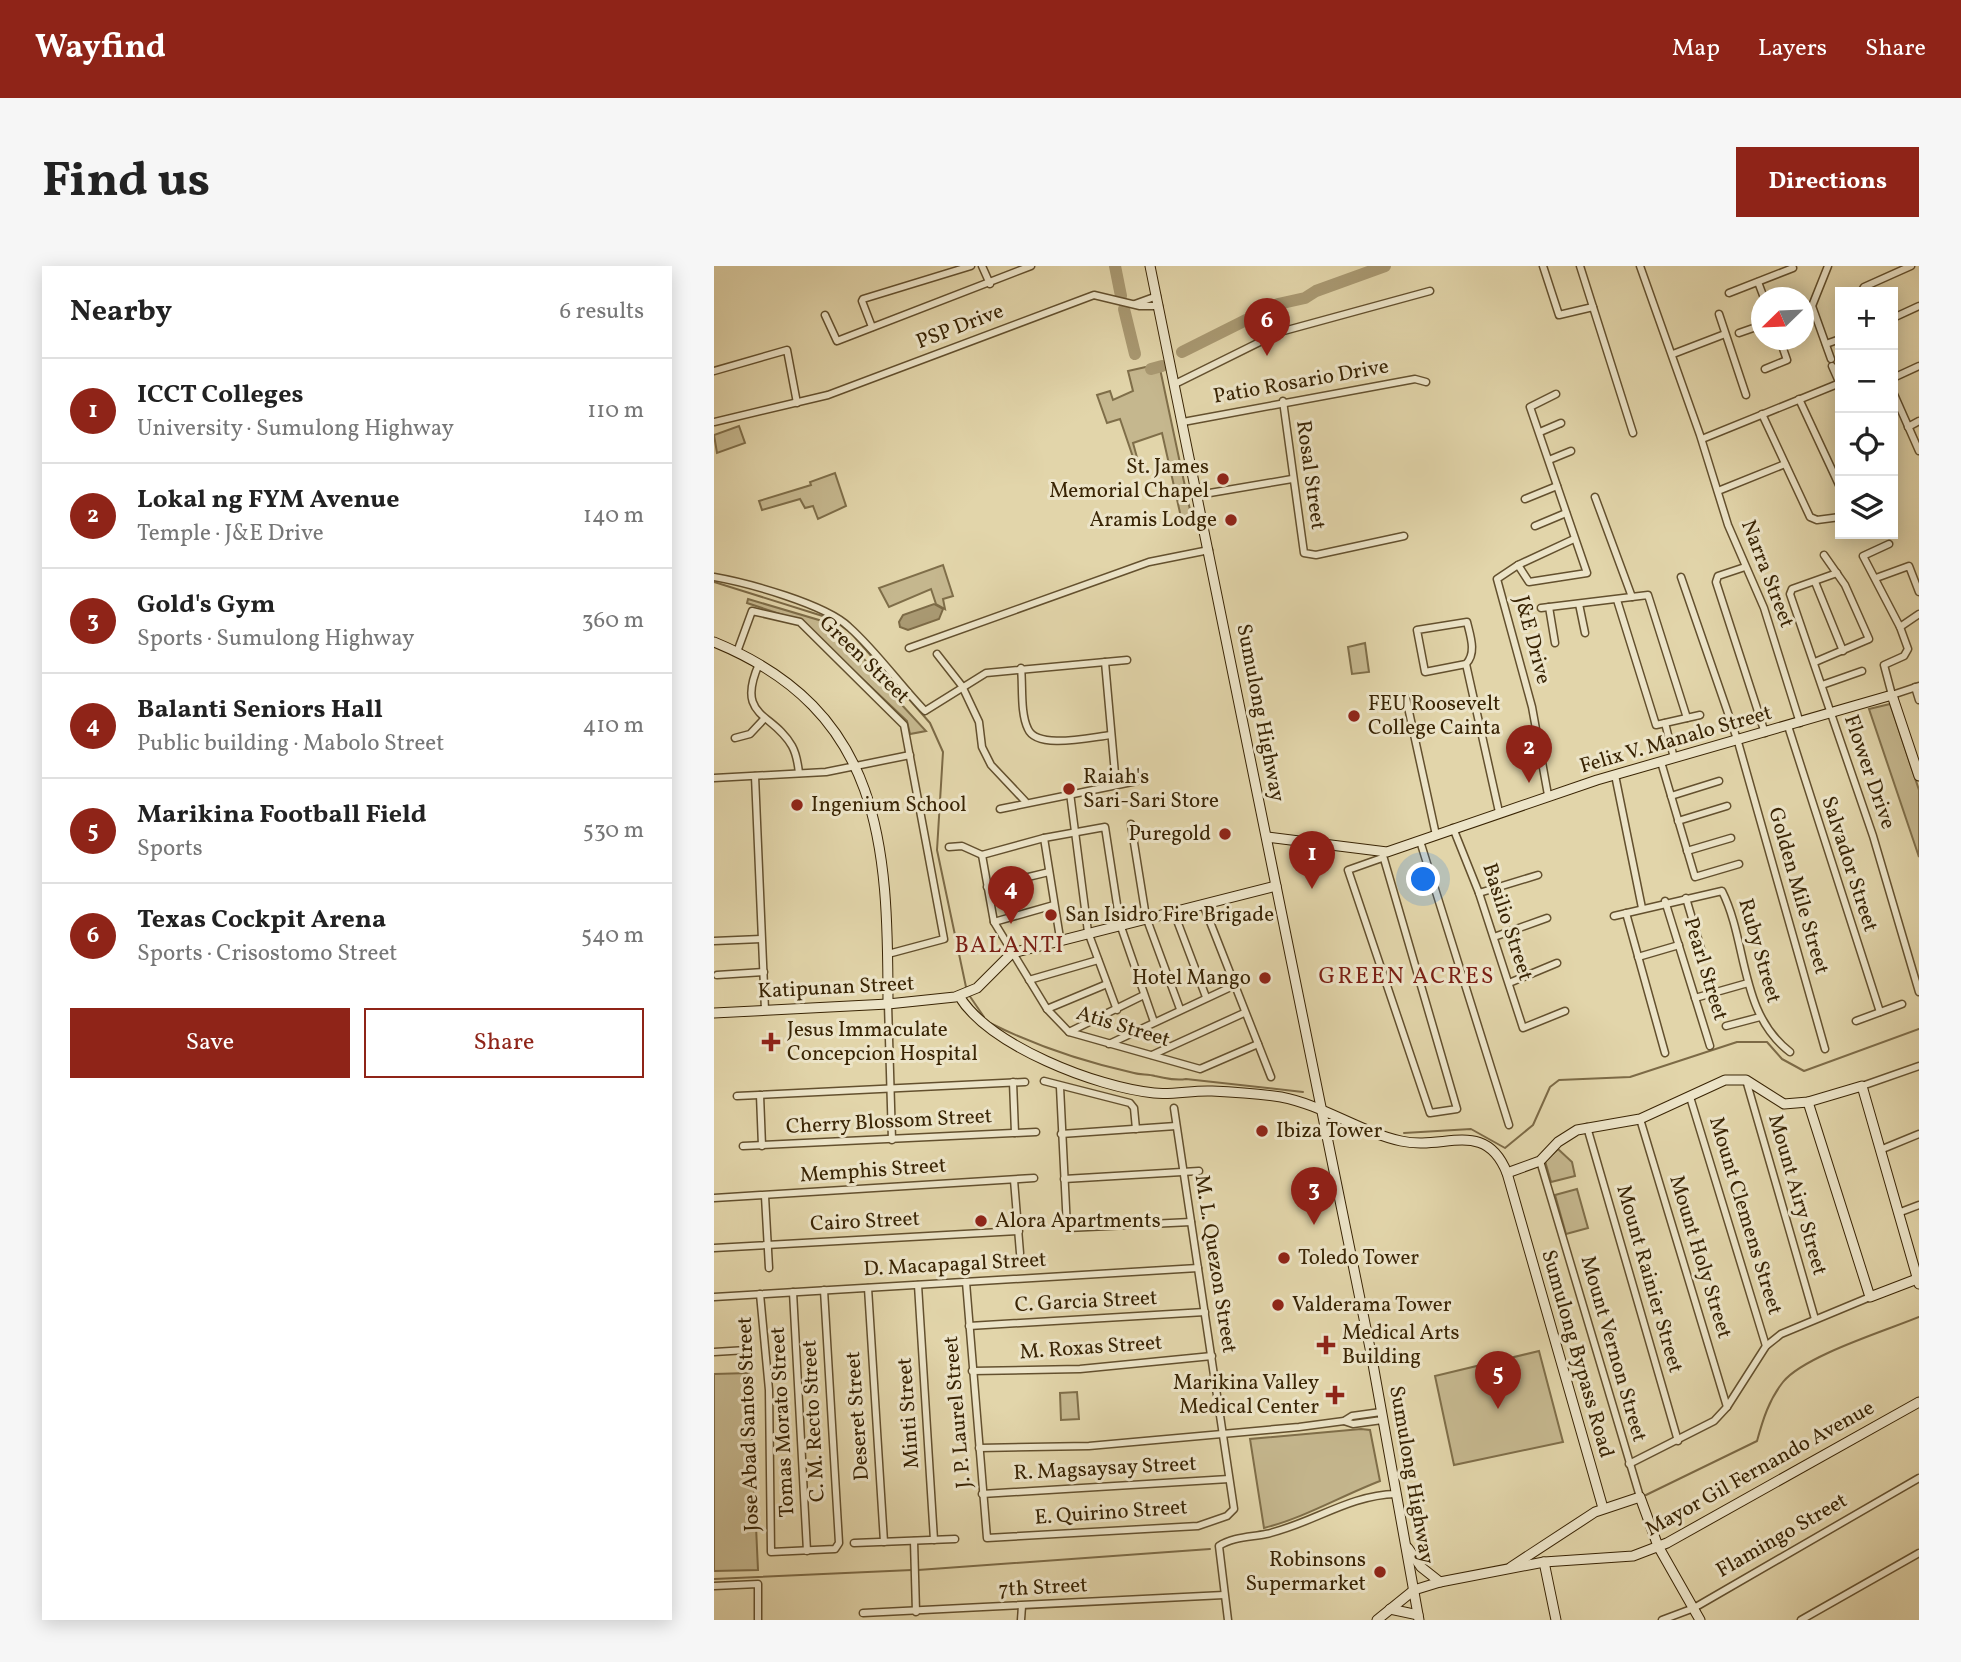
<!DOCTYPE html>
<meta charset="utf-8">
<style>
body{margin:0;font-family:Vollkorn,serif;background:#f6f6f6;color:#222}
.controls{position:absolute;right:21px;top:21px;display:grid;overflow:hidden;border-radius:0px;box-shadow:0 4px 18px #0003}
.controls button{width:63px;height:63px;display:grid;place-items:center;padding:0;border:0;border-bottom:2px solid #e0e0e0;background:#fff;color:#222;font:35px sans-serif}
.compass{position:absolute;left:1037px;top:21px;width:63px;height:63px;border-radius:50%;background:#fff;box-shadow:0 4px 18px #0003;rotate:247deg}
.you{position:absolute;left:710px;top:614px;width:24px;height:24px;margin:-18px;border:5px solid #fff;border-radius:50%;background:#1a73e8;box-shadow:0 0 0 10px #1a73e833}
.badge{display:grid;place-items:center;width:46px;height:46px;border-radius:50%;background:#8f2418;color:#fff;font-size:23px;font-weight:700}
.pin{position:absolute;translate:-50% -58px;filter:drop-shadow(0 2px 4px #0008)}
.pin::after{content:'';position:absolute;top:37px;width:24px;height:21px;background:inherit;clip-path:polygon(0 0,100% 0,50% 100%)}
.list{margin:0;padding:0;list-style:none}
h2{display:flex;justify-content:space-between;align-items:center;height:91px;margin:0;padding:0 28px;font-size:30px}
h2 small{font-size:23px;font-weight:400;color:#767676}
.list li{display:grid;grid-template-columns:46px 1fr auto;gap:21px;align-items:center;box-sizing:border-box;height:105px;padding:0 28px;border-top:2px solid #e0e0e0}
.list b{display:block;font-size:26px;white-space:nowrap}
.list p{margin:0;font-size:23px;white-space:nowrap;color:#767676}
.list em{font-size:23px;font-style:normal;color:#767676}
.actions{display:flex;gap:14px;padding:21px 28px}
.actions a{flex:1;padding:16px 0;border:2px solid #8f2418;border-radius:0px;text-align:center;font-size:24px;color:#8f2418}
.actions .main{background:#8f2418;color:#fff}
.icon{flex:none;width:38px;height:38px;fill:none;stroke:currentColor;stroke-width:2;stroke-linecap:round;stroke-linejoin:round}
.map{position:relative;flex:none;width:1205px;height:1354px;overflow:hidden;border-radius:0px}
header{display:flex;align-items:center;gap:42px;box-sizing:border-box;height:98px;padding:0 35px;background:#8f2418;color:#fff}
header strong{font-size:33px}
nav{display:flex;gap:38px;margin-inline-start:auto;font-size:24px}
.intro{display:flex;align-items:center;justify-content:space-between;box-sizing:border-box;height:168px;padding:0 42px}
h1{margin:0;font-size:49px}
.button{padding:18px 32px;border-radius:0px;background:#8f2418;color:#fff;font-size:24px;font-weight:700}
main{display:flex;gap:42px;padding:0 42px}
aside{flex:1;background:#fff;border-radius:0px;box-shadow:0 4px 18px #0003}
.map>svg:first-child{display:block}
.green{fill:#c5b78e;stroke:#7f6e49;stroke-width:2}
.water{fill:#a99972;stroke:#7c6a46;stroke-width:2}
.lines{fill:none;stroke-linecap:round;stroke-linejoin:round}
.stream{stroke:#7c6a46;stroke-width:2}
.river{stroke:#a99972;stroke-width:12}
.street-casing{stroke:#63502e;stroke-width:9}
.secondary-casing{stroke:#392404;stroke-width:11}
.street{stroke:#ece4c8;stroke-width:6}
.secondary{stroke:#ece4c8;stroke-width:9}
.poi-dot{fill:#8f2418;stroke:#ece4c8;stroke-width:2.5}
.labels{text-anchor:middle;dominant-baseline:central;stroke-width:6;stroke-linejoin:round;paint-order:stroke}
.street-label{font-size:21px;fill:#392404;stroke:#ece4c8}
.poi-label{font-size:21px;fill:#392404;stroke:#ece4c8;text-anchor:start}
.neighbourhood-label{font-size:23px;letter-spacing:2px;fill:#7a1f14;stroke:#ece4c8}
</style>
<header>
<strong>Wayfind</strong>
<nav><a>Map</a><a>Layers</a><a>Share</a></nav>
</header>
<div class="intro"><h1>Find us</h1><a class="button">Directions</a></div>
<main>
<aside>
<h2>Nearby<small>6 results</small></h2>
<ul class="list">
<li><span class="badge">1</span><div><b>ICCT Colleges</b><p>University · Sumulong Highway</p></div><em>110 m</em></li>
<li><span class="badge">2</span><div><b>Lokal ng FYM Avenue</b><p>Temple · J&amp;E Drive</p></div><em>140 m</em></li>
<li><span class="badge">3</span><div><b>Gold's Gym</b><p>Sports · Sumulong Highway</p></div><em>360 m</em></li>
<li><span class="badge">4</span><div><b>Balanti Seniors Hall</b><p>Public building · Mabolo Street</p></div><em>410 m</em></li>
<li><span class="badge">5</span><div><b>Marikina Football Field</b><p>Sports</p></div><em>530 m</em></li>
<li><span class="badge">6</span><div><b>Texas Cockpit Arena</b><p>Sports · Crisostomo Street</p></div><em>540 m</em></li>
</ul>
<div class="actions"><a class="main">Save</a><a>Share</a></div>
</aside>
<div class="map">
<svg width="1205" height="1354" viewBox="0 0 1205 1354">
<rect width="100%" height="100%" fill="#e2d5aa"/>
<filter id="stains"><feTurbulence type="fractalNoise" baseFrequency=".00286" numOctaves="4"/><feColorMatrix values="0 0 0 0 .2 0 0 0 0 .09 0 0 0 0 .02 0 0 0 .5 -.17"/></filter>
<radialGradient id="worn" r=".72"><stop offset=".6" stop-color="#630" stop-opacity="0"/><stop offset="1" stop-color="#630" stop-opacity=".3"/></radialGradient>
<!-- green -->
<g class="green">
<polygon points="445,98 479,258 469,260 448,167 419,177 424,195 421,197 406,153 393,157 383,129 396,125 399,134 419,125 414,105"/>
<polygon points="25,160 31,177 3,187 0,169"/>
<polygon points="121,207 132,240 104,253 99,240 91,242 86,233 48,244 45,235 97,219 96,216"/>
<polygon points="229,299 239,330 229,333 231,343 222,338 217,323 175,341 165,322"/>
<polygon points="34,333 115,357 136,375 175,425 212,465 196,468 193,455 87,355 33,337"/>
<polygon points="651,377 655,406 638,408 634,381"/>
<polygon points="1176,438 1205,524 1205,591 1155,443"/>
<polygon points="844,883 858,896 861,910 837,916 831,895"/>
<polygon points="863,923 874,962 852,968 841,929"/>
<polygon points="825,1085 849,1176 740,1199 721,1110"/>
<polygon points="35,1107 44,1304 0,1305 0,1108"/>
<polygon points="363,1126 365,1153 347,1154 346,1127"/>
<path d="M647,1163l9,1 10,51c-39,15 -76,37 -116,47l-14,-89z"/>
</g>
<!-- water -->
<polygon class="water" points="220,338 229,343 225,353 194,364 186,361 185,356 189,349"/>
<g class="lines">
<!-- stream -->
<g class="stream">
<polyline points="0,316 115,352"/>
<polyline points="120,354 138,368 216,457 229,486 223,584 252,721"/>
<polyline points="255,729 270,751"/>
<path d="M276,757c46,23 94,39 144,50 7,2 14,1 21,3 12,2 18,5 31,3l117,13"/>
<polyline points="690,867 757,863 791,882 819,859 836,821 845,814 916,811 1023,776 1053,776 1068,793 1090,805 1205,763"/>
<path d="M932,1229l111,-54c6,-22 12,-41 26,-59 21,-26 102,-51 136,-65"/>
<polyline points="204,1304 496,1283"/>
<polyline points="0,1313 198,1304"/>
</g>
<!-- river -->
<g class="river">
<polyline points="401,0 407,30"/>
<polyline points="410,43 421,88"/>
<polyline points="468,86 564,38 591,32 602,25 671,0"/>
<polyline points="437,103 448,100"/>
</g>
<!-- street casing -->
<g class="street-casing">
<g id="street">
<polyline points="268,0 276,18"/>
<polyline points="829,0 845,49 879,41"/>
<polyline points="866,0 919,167"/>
<polyline points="926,0 986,169 1014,259 1050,342 1086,457"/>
<polyline points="1044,16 1050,32"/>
<polyline points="1147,26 1150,21 1197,0"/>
<polyline points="1015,27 1079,2"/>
<polyline points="421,38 443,30"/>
<polyline points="1098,40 1117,93"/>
<polyline points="1090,43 1098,40 1114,0"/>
<polyline points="1005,48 1032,129"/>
<polyline points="111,49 123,75 317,0"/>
<polyline points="1179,52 1205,40"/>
<polyline points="158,61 148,35 149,33 257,0"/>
<polyline points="1025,67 1048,59"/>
<polyline points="1112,78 1126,73"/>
<polyline points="959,88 1011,68"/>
<polyline points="1118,100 1126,118"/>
<polyline points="1051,103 1073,94 1066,74"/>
<polyline points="0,105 73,84 83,137"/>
<polyline points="1179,112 1205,100"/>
<polyline points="461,118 566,66 716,25"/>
<polyline points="1179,126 1205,185"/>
<polyline points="1085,133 1126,221"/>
<polyline points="569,135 590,287 602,289 690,270"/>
<polyline points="1048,148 1096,251 1103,254 1126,251"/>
<polyline points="0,156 114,129 380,29 426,40 445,40"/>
<polyline points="469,156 701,113 712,116"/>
<polyline points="1194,161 1205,155"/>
<polyline points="826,166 847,157"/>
<polyline points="988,173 1126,117"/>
<polyline points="835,194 857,185"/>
<polyline points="1004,225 1071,198"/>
<polyline points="484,229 578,213"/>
<polyline points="881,231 918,331"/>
<polyline points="811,233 843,220"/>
<polyline points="1179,235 1179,237"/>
<polyline points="821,260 852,247"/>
<polyline points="1175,278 1149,290 1186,361 1194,383 1190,390 1170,399 1178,429 1205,420"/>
<polyline points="804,299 815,316 873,307 816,141 842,128"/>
<polyline points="1031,301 1004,310 1002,316 1051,467"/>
<polyline points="1123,307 1078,323 1076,328 1159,570 1205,726"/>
<path d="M0,311c34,6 111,27 135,50 28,25 50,57 76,84l61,-38 141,-13"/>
<polyline points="967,311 1024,476 1111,783"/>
<polyline points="1162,312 1195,300 1205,326"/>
<polyline points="1101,316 1129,385"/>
<polyline points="903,334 942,459 986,449"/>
<polyline points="865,338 871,367"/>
<polyline points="835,341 841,377"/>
<polyline points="827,342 934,329 973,452"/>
<path d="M753,356c3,13 10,31 -1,42l-41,8 -8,-42z"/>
<polyline points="1186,361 1205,348"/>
<polyline points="195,382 435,296 495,284"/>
<polyline points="23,386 38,345 86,356 190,459 230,673 174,688"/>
<polyline points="223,388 248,420 265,456 268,481 277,499 311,535"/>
<polyline points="391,396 402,519"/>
<polyline points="1101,396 1155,373 1131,319 1110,289"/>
<path d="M45,398c-24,54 14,48 33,82 5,9 6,18 7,27"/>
<polyline points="752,398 785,546"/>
<path d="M307,402c2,18 -1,45 7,61 9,21 63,8 83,6"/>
<polyline points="1108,419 1148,405"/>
<polyline points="1201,421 1205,434"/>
<polyline points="692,432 722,569"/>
<polyline points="951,457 960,492"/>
<polyline points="1074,460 1166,746"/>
<polyline points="21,472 36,468 50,453"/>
<polyline points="947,496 981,611 1025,598"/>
<polyline points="901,509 928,642"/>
<polyline points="41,510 51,744"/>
<polyline points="0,512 112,506 196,489"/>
<polyline points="356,527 374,666 403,744"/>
<polyline points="834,529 818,441 783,313 804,299 860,273"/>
<polyline points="957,530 1005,515"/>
<polyline points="286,543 423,515"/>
<polyline points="964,555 1013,540"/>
<polyline points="417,558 432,651 466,743"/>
<polyline points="739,562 765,627 809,762 851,745"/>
<polyline points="330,572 346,672"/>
<polyline points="706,575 795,859"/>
<polyline points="235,581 248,580 268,589"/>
<polyline points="973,585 1017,572"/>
<polyline points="668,586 743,843 716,847 634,604 668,592"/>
<polyline points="268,589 280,656 333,743 355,766 486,803 544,778"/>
<polyline points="268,589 330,572 391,561 406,658 440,756"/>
<polyline points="273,621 335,606"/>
<polyline points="765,627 824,609"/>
<polyline points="972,632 990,693"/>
<polyline points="951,635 996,780"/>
<polyline points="489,638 557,811"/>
<polyline points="459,644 492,731"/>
<polyline points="912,647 951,787"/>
<path d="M900,650l108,-25c26,52 17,122 68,161"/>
<polyline points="280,656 340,639"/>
<polyline points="780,671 833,652"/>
<polyline points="0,675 47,673"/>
<polyline points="924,691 965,679"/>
<polyline points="3,709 50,706"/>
<polyline points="315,714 384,694"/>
<polyline points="795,717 843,697"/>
<polyline points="981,732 1034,717"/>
<polyline points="174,738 178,874"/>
<polyline points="333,743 393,718"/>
<polyline points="1142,755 1188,738"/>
<polyline points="1012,760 1046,751"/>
<polyline points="355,766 430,729"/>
<polyline points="395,778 519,720"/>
<polyline points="438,789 530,747"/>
<polyline points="1032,814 1101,1053"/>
<polyline points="330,815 416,837 420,842 422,863"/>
<polyline points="299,816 301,867"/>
<polyline points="1148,820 1205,800"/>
<polyline points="346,821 353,962 477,956"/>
<polyline points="46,829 48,880"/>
<polyline points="23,830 311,816"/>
<polyline points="976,831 1052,1080"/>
<polyline points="926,853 1013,1141"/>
<polyline points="873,861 964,1175"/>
<polyline points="347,868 462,860"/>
<polyline points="29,880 322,866"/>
<polyline points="1166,884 1205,868"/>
<polyline points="826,895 926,1231"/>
<polyline points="350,913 485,905"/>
<polyline points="300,914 306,987"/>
<polyline points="51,930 55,1002"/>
<polyline points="0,932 320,912"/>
<polyline points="1184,947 1205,939"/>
<polyline points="0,982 305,965"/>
<polyline points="252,1016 273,1272 484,1260 513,1250 520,1243 460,842"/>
<polyline points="204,1019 220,1274"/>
<polyline points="154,1022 170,1276"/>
<polyline points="79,1026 93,1285"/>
<polyline points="46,1028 55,1124 57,1286 121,1283 125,1277 110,1024"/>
<polyline points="0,1031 484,1002"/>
<polyline points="255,1060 491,1046"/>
<polyline points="0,1086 33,1084"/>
<polyline points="258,1105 366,1103 498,1090"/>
<polyline points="630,1155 639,1158 668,1154"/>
<polyline points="265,1182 375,1180 585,1161 630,1155 638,1150 667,1146"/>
<polyline points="915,1198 1000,1155 1013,1141 1052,1080 1067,1068 1156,1031"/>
<polyline points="268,1228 515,1213"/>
<polyline points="200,1275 202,1346"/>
<polyline points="140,1277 241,1273"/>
<polyline points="0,1320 44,1318 44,1354"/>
<polyline points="149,1347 510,1329"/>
<polyline points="307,1354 308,1340"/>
<path d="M514,1354l-9,-74c13,-9 32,-9 47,-12 46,-10 82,-39 130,-40"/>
<polyline points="948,1354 980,1342 1205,1212"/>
<polyline points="1087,1354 1205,1287"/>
</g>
</g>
<!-- secondary casing -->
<g class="secondary-casing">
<g id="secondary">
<polyline points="436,0 657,1087 705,1354"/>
<path d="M0,376c169,69 174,203 174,362"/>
<polyline points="553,571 673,586 883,514 1178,429 1205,510"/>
<path d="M245,730c31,50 137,91 195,97 19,2 39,-3 58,-2 22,1 48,3 69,6 42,8 79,35 120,44 43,10 84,-23 106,32l96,335"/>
<polyline points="0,747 174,738 241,731 263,722 298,687 562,620"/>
<polyline points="1094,836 1156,1031 1203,1013"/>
<polyline points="793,907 826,895 844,876 863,864 926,853 1011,814 1032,814 1070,838 1094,836 1148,820 1205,1018"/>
<polyline points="694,1282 707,1301 726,1316"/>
<polyline points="830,1296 842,1354"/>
<polyline points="797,1301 881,1246 926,1231 944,1280 986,1354"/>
<polyline points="676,1343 704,1349"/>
<polyline points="663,1354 700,1324 726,1316 830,1296 919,1290 953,1277 1205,1136"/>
</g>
</g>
<!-- street -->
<use href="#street" class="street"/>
<!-- secondary -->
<use href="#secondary" class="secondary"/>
</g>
<!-- markers -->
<g class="poi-dot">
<circle cx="509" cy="213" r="7"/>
<circle cx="517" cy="254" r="7"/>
<circle cx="640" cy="450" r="7"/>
<circle cx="355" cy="523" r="7"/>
<circle cx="83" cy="539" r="7"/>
<circle cx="511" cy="568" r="7"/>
<circle cx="337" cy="649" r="7"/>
<circle cx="551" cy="712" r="7"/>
<path d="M53.5 765.5h7v7h7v7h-7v7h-7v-7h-7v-7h7z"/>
<circle cx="548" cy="865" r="7"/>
<circle cx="267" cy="955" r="7"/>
<circle cx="570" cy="992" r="7"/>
<circle cx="564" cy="1039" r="7"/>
<path d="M608.5 1068.5h7v7h7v7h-7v7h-7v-7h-7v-7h7z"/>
<path d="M617.5 1118.5h7v7h7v7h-7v7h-7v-7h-7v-7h7z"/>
<circle cx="666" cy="1306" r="7"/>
</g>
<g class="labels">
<!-- street labels -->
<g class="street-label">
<text transform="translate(246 61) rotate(-21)">PSP Drive</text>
<text transform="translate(587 116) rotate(-10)">Patio Rosario Drive</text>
<text transform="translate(596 209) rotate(82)">Rosal Street</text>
<text transform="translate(1053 308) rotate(69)">Narra Street</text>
<text transform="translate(818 374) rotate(75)">J&amp;E Drive</text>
<text transform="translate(150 394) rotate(44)">Green Street</text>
<text transform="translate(546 447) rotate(79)">Sumulong Highway</text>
<text transform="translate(962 474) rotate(-16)">Felix V. Manalo Street</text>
<text transform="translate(1155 506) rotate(71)">Flower Drive</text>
<text transform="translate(1135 598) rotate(72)">Salvador Street</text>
<text transform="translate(1084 625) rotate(74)">Golden Mile Street</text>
<text transform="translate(793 656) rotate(72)">Basilio Street</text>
<text transform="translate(1045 685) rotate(74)">Ruby Street</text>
<text transform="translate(991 703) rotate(73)">Pearl Street</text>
<text transform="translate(122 722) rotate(-3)">Katipunan Street</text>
<text transform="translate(409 761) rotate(17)">Atis Street</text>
<text transform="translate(175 856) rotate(-3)">Cherry Blossom Street</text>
<text transform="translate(159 905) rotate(-4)">Memphis Street</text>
<text transform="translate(1083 929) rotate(74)">Mount Airy Street</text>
<text transform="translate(1031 950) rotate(73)">Mount Clemens Street</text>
<text transform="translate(151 956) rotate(-3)">Cairo Street</text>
<text transform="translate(986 991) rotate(73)">Mount Holy Street</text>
<text transform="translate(501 998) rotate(81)">M. L. Quezon Street</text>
<text transform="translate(241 999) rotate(-3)">D. Macapagal Street</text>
<text transform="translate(935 1013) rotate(74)">Mount Rainier Street</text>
<text transform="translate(372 1036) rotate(-3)">C. Garcia Street</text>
<text transform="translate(377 1082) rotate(-4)">M. Roxas Street</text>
<text transform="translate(899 1083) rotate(74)">Mount Vernon Street</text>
<text transform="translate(863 1088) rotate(74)">Sumulong Bypass Road</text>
<text transform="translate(244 1146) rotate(-95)">J. P. Laurel Street</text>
<text transform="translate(195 1147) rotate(-94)">Minti Street</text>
<text transform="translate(144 1150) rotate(-94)">Deseret Street</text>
<text transform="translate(100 1155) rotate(-93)">C. M. Recto Street</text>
<text transform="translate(69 1156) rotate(-93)">Tomas Morato Street</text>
<text transform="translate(35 1158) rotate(-92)">Jose Abad Santos Street</text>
<text transform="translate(391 1203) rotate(-3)">R. Magsaysay Street</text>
<text transform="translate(1046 1203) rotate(-29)">Mayor Gil Fernando Avenue</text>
<text transform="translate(697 1209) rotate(80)">Sumulong Highway</text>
<text transform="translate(397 1247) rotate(-4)">E. Quirino Street</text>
<text transform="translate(1068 1270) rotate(-30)">Flamingo Street</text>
<text transform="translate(329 1322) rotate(-3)">7th Street</text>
</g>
<!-- poi labels -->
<g class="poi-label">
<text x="495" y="201" text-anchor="end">St. James<tspan x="495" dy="24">Memorial Chapel</tspan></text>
<text x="503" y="254" text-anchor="end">Aramis Lodge</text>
<text x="654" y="438">FEU Roosevelt<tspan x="654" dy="24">College Cainta</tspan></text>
<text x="369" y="511">Raiah's<tspan x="369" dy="24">Sari-Sari Store</tspan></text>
<text x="97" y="539">Ingenium School</text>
<text x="497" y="568" text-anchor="end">Puregold</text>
<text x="351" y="649">San Isidro Fire Brigade</text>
<text x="537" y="712" text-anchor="end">Hotel Mango</text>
<text x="73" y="764">Jesus Immaculate<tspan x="73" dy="24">Concepcion Hospital</tspan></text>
<text x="562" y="865">Ibiza Tower</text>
<text x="281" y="955">Alora Apartments</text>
<text x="584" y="992">Toledo Tower</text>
<text x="578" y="1039">Valderama Tower</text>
<text x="628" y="1067">Medical Arts<tspan x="628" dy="24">Building</tspan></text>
<text x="605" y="1117" text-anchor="end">Marikina Valley<tspan x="605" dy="24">Medical Center</tspan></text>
<text x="652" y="1294" text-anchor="end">Robinsons<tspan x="652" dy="24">Supermarket</tspan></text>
</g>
<!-- neighbourhood labels -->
<g class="neighbourhood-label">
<text x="296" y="680">BALANTI</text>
<text x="693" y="711">GREEN ACRES</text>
</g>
</g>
<rect width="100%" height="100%" filter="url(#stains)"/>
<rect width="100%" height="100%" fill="url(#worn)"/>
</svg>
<div class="controls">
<button>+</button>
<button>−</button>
<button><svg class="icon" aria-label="locate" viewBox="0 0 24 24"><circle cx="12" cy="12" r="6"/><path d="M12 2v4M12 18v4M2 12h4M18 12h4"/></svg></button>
<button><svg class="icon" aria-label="layers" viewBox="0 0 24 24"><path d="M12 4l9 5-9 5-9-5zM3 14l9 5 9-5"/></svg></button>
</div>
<svg class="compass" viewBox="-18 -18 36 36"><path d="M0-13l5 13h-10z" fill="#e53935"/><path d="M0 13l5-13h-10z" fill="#767676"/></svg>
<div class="you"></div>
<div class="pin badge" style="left:598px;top:623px">1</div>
<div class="pin badge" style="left:815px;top:517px">2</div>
<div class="pin badge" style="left:600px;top:959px">3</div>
<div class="pin badge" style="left:297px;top:658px">4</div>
<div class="pin badge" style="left:784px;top:1143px">5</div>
<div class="pin badge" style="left:553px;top:90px">6</div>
</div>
</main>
